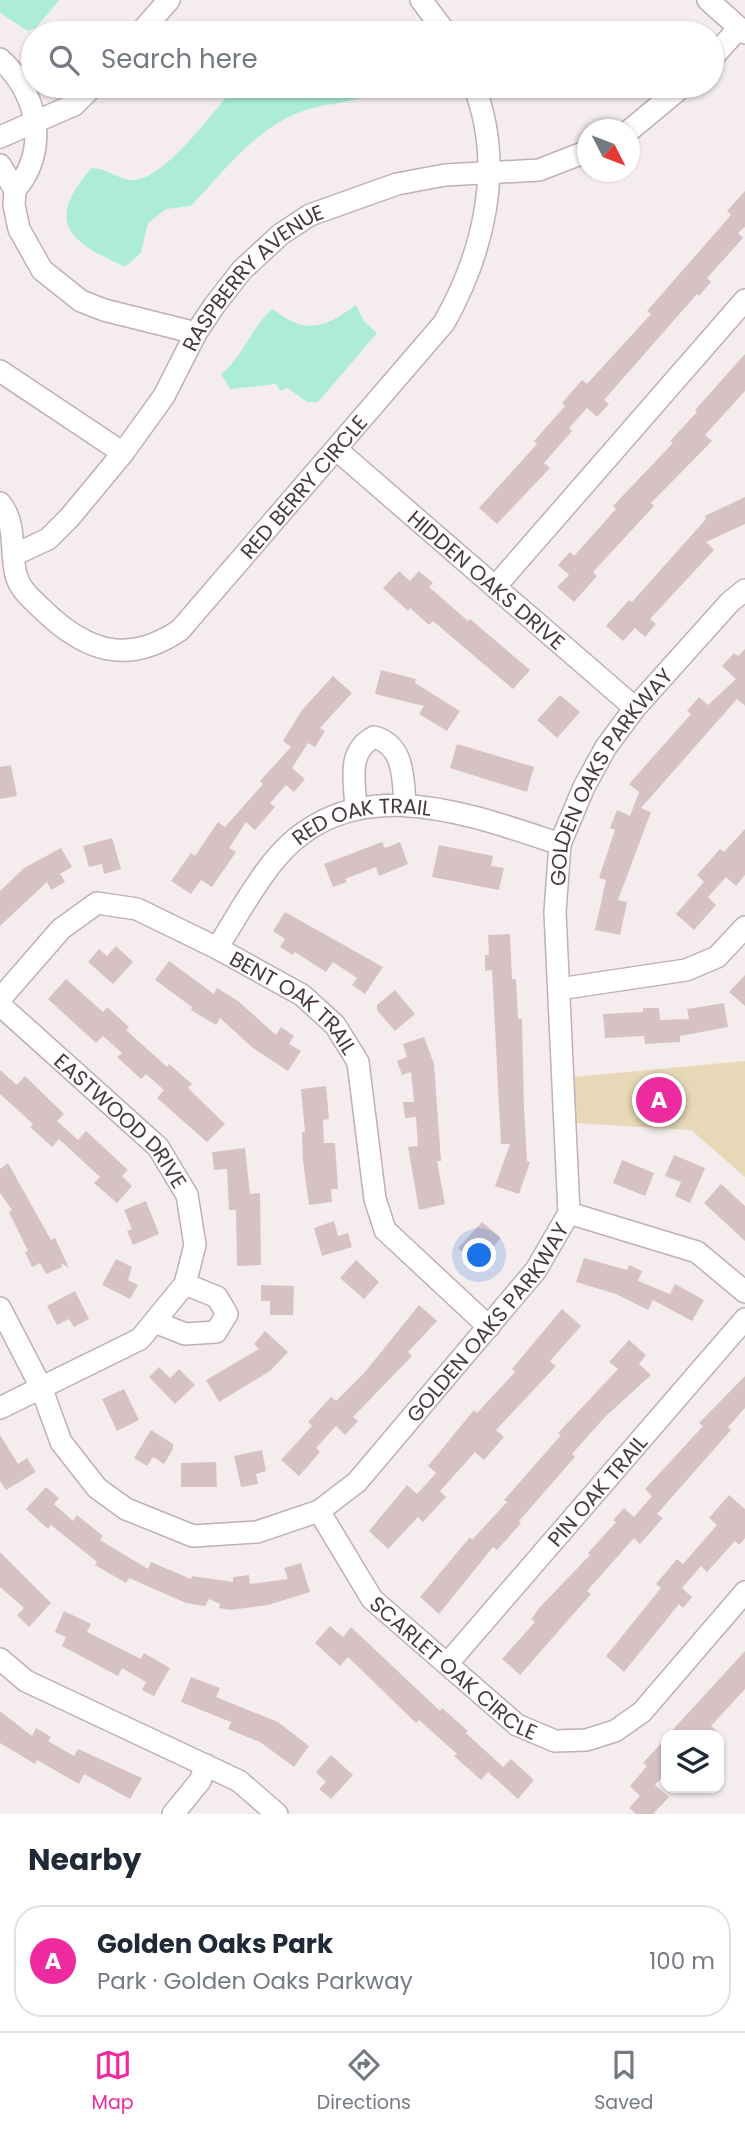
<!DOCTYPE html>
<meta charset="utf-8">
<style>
body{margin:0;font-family:Poppins,sans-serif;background:#f2f2f3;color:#1f2937}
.controls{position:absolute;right:21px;bottom:21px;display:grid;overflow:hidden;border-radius:14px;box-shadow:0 2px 5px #0004}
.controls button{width:63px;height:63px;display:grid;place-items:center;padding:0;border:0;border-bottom:2px solid #e0e1e3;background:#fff;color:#1f2937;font:35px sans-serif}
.compass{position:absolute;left:577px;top:119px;width:63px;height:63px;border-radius:50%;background:#fff;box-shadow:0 2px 5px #0004;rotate:132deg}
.you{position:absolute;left:480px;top:1256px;width:24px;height:24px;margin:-18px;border:5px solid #fff;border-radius:50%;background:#1a73e8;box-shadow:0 0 0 10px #1a73e833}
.badge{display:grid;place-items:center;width:46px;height:46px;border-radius:50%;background:#ee2b9e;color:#fff;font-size:23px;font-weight:700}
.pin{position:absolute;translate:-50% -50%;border:4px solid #fff;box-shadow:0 2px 7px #0006}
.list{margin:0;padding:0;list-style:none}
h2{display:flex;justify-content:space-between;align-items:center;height:91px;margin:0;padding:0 28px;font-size:30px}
h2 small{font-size:23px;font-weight:400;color:#747a83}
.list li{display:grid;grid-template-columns:46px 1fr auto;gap:21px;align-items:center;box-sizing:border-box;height:112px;margin:0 14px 14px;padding:0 14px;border:2px solid #e0e1e3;border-radius:28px}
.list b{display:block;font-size:26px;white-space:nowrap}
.list p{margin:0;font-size:23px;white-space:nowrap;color:#747a83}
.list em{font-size:23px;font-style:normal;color:#747a83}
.icon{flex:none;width:38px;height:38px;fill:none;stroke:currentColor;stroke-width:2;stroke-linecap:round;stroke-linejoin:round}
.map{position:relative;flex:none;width:745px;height:1814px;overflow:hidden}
.search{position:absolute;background:#fff;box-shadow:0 2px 5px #0004;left:21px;right:21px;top:21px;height:77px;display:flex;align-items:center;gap:18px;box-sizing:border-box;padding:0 24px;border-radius:38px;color:#747a83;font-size:26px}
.sheet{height:217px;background:#fff}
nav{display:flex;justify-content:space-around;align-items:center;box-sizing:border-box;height:98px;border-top:2px solid #e0e1e3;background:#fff;font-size:19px;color:#747a83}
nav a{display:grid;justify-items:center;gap:4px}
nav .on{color:#ee2b9e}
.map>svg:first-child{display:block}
.green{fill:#e7d9b8}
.water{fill:#adedd8}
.building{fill:#d6c2c5}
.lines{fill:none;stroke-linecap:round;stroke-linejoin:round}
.minor-casing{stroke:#c1afb1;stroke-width:24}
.minor{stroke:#fff;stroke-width:21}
.labels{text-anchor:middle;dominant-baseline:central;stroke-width:5;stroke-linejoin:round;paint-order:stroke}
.street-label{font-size:21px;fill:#4a3a3c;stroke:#fff}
</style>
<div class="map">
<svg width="745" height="1814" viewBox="0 0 745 1814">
<rect width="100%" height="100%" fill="#f5eded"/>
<!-- green -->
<polygon class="green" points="745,1061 745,1177 691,1130 574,1123 573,1077"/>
<!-- water -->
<g class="water">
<polygon points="0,0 59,0 36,28 28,31 0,13"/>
<path d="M236,86h113l15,11c-18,6 -39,7 -58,13 -49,16 -81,60 -115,96l-25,3 -18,14 -7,30 -16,14c-25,-13 -72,-29 -55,-67 4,-11 14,-22 21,-32 16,0 26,11 41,12 31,2 84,-72 104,-94z"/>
<path d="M356,305l8,16 13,12 -59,69h-11l-19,-14 -8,3 -4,-7 -46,5 -9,-15c21,-16 30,-46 51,-65 8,4 15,11 24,14 22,9 42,-5 60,-18z"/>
</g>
<!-- building -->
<g class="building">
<polygon points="745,191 745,227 738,233 743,238 707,278 711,282 699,296 697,294 604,400 609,404 597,417 587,408 569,428 572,431 544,463 550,468 497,524 479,508 537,444 534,441 565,406 562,403 582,380 587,384 651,314 647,311 731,215 727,211"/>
<polygon points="745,354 745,391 705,435 712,441 651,503 654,506 593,572 597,576 574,602 557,587 569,575 558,565 570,552 574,556 616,509 613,506 673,443 670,441 697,412 695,410"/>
<polygon points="745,497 745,524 706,542 714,550 650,619 656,624 645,637 635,628 623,641 606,626 629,600 632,602 706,519 705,516"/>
<polygon points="399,571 410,581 419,571 433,583 429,587 468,621 470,619 530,670 513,689 433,621 429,625 410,608 408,611 383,588"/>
<polygon points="745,649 745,706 737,699 641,808 651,812 618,900 627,902 620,935 595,930 606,880 599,878 615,830 610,828 617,810 630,816 639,792 629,784 691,714 687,711 699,697 708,705 736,679 722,666 734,653 738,656"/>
<polygon points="381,670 416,679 415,683 460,711 447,731 419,714 424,706 375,694"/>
<polygon points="333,676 352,693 320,728 325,731 315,747 308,743 292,768 305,779 294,792 286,785 270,803 275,807 255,830 246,822 229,848 236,852 212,887 201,880 191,894 171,881 191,853 195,856 218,822 225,827 263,784 260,781 291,747 283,741 302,710"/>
<polygon points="560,695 580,712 557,738 537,720"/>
<polygon points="457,744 534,767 527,792 450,768"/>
<polygon points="11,765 17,796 0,799 0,767"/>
<polygon points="745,829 745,875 736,886 726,877 708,897 716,905 694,930 676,914 704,882 697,875 720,849 724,852"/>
<polygon points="112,838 121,869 104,874 102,864 89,867 83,846"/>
<polygon points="382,842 385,848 400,842 408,864 379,876 376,867 345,879 347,882 333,887 324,864"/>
<polygon points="439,845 493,856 491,866 504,868 499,890 432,877"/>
<polygon points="61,848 72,867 60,874 65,882 51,890 47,882 0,926 0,891 24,868"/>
<polygon points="285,912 383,967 365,994 352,985 357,978 333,962 326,972 295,952 293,955 280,947 285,939 273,931"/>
<polygon points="510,934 512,979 516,979 518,1019 522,1019 524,1109 527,1161 530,1162 519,1194 495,1186 510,1144 501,1144 492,970 485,971 485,955 489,955 488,935"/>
<polygon points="116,946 133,962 113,984 88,962 99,949 107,956"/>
<polygon points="169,961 214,994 217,988 238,1001 276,1035 281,1027 294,1036 289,1044 301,1051 288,1071 253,1048 220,1018 216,1025 191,1010 192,1007 155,980"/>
<polygon points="745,975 745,1006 729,992"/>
<polygon points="66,979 103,1012 107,1007 129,1027 126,1030 167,1067 169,1064 192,1084 188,1088 225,1124 207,1142 157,1098 164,1090 146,1074 141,1079 117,1057 122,1053 103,1036 96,1043 48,999"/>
<polygon points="395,990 415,1014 395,1031 377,1010 377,1005"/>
<polygon points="724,1003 728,1027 680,1036 680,1042 645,1044 644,1036 605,1038 603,1014 643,1012 643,1008 659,1008 660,1020 689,1019 687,1009"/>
<polygon points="424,1037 434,1064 441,1161 437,1161 445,1204 419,1210 408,1147 418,1146 416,1117 405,1118 403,1102 414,1102 411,1072 402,1075 397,1061 407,1057 403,1044"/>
<polygon points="0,1070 17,1085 25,1076 64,1114 57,1121 78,1140 86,1131 128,1170 122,1176 132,1186 117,1203 94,1183 100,1177 59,1139 52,1147 30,1127 33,1124 0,1094"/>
<polygon points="326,1086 329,1119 323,1120 324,1143 335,1143 338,1189 331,1189 332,1202 309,1205 303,1161 302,1132 305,1132 301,1089"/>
<polygon points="245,1148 250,1194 260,1193 261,1265 237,1266 236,1210 229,1210 227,1169 214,1170 212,1152"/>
<polygon points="674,1155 705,1168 690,1203 675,1196 681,1182 665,1176"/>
<polygon points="622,1160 654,1173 645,1196 613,1183"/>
<polygon points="8,1163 51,1240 55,1238 69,1268 61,1263 62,1267 46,1274 40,1263 32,1267 25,1252 28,1251 9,1212 12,1210 0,1193 0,1169"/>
<polygon points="721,1184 745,1206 745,1241 704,1203"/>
<polygon points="146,1201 159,1234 133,1245 127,1231 132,1229 124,1210"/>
<polygon points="334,1221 338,1236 348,1233 352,1247 322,1256 314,1228"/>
<polygon points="482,1222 501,1238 477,1265 458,1248"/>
<polygon points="584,1258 627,1270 629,1265 642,1271 638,1281 670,1294 675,1284 704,1300 692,1321 653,1300 648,1310 616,1294 576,1282"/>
<polygon points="116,1259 132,1267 128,1280 138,1285 130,1299 102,1285"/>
<polygon points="356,1260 379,1282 364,1299 340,1278"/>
<polygon points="261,1285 294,1286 293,1315 270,1315 270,1301 261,1301"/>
<polygon points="75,1291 89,1319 74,1327 69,1319 57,1325 47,1306"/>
<polygon points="419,1305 437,1321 408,1352 412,1356 353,1417 358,1421 345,1435 336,1426 316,1448 320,1452 299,1476 281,1460 312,1426 308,1422 331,1397 336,1401 365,1372"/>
<polygon points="562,1309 581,1326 550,1361 556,1366 496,1430 504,1437 484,1460 475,1452 440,1491 446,1497 423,1522 418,1517 388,1549 369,1531 407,1485 417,1494 436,1473 428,1466 474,1410 477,1413 515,1372 512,1369"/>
<polygon points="265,1331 288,1352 270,1371 219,1402 206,1380 259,1349 254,1344"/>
<polygon points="629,1340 646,1355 639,1364 651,1375 605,1417 572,1454 575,1457 519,1521 521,1523 497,1550 493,1547 439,1614 420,1597 470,1537 472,1540 507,1502 504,1500 561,1435 558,1433 618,1369 609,1362"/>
<polygon points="159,1367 170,1378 179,1369 195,1385 175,1404 149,1377"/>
<polygon points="745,1376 745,1408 728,1427 731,1430 657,1514 663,1518 640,1544 634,1538 587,1591 591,1594 520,1675 502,1659 535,1622 531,1619 540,1607 590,1555 588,1553 616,1522 613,1520 624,1508 634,1517 652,1496 645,1489 703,1426 699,1423"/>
<polygon points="124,1389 139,1420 117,1431 102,1399"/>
<polygon points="151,1430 173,1444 173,1449 164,1464 153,1457 147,1466 134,1458"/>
<polygon points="0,1435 18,1464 27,1458 36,1472 6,1490 0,1481"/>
<polygon points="262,1450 266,1471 256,1474 258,1484 241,1487 234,1456"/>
<polygon points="216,1462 217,1487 181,1487 181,1463"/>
<polygon points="46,1487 59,1498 54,1504 73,1521 77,1515 103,1536 100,1540 148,1569 151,1562 191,1579 192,1576 233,1582 233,1577 249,1575 250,1584 288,1579 284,1568 301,1563 310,1592 268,1605 230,1610 219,1608 220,1604 209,1599 205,1606 186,1603 129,1578 126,1583 95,1565 97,1562 51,1525 48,1529 26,1509"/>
<polygon points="729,1495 745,1509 745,1538 739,1545 735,1541 707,1572 701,1566 682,1588 692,1597 683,1608 679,1604 624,1672 606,1656 661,1588 656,1584 677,1559 683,1564 717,1525 709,1518"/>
<polygon points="0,1552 51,1603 29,1627 17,1615 24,1608 0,1587"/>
<polygon points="64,1611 91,1624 87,1632 141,1659 144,1653 170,1668 154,1696 142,1690 146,1682 122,1668 118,1676 62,1646 66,1637 55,1632"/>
<polygon points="330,1626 343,1637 351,1627 440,1711 442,1708 468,1731 466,1733 503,1767 511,1759 534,1780 518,1799 488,1772 481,1780 454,1756 457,1754 419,1720 416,1723 348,1657 340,1666 315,1643"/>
<polygon points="745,1651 745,1689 711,1726 721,1735 668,1735"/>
<polygon points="191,1677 220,1688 216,1697 278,1722 309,1746 294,1767 260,1742 228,1729 231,1722 181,1702"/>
<polygon points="0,1711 32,1736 36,1728 51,1737 48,1741 74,1756 78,1749 142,1778 130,1799 84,1774 79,1784 37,1760 35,1764 0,1743"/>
<polygon points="666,1738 666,1773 655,1785 669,1797 653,1814 636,1814 629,1808 640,1796 630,1786 647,1766 643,1763"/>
<polygon points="331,1755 353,1775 331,1799 319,1789 326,1782 316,1772"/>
</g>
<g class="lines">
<!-- minor casing -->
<g class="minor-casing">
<g id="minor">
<polyline points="421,0 446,33"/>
<polyline points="708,0 745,33"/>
<polyline points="140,33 169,0"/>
<polyline points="712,58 739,28"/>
<path d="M0,59c38,34 50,91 15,131"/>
<polyline points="630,130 683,86"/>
<polyline points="0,137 74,105 93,86"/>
<polyline points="0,165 15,190 14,205 19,229 42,270 81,301 104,310 196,333"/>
<polyline points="0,371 123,453"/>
<path id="s1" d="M337,450l298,258"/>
<path id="s2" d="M0,503c17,20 10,49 16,72 4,15 16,24 26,34 43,42 85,57 138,21l264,-307c40,-71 61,-158 30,-237"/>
<path id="s3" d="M14,555l34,-16 22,-22 53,-64 41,-57 32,-63 18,-27 28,-36 39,-36 29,-19 87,-31 48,-9 94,-5 49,-19"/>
<polyline points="495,587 745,300"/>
<path d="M356,809c-1,-28 -10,-57 18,-72 30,8 29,40 31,66"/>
<path id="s4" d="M217,948c18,-28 35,-60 56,-86 76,-94 191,-50 287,-18"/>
<polyline points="559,989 686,970 717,957 745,927"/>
<path id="s5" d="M0,999l61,-70 36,-26 40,6 80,39 85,47 33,30 23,37 17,137 10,31 104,97"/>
<path id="s6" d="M0,1005l158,142 29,48 8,50 -10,39 -45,55 -140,69"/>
<polyline points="569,1213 697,1252 745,1292"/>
<path id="s7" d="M0,1308l41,79 20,55 36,46 29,21 67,27 64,-4 62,-21 38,-29 179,-212 33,-57 -14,-301 5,-68 24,-57 22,-40 29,-39 95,-106 15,-12"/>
<polyline points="155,1322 185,1334 216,1332 227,1314 217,1297 185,1284"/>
<path id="s8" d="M319,1511l53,88 145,126 38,16 31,-1 29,-9 27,-19 103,-120"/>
<polyline points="0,1659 26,1681 239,1781 277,1814"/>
<path id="s9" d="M448,1663l297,-344"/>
<polyline points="173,1814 200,1781 206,1765"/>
</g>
</g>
<!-- minor -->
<use href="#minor" class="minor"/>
</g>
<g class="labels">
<!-- street labels -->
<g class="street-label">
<text stroke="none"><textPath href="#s3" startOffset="373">RASPBERRY AVENUE</textPath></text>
<text stroke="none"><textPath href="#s2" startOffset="462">RED BERRY CIRCLE</textPath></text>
<text stroke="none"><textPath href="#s1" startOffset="198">HIDDEN OAKS DRIVE</textPath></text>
<text stroke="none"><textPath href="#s7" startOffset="1286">GOLDEN OAKS PARKWAY</textPath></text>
<text stroke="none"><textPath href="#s4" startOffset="206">RED OAK TRAIL</textPath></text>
<text stroke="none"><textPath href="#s5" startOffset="362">BENT OAK TRAIL</textPath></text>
<text stroke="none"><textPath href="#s6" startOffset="168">EASTWOOD DRIVE</textPath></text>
<text stroke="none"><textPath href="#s7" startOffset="698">GOLDEN OAKS PARKWAY</textPath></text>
<text stroke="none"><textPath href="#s9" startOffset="228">PIN OAK TRAIL</textPath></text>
<text stroke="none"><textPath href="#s8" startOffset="210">SCARLET OAK CIRCLE</textPath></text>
</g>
</g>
</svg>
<div class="controls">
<button><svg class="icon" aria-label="layers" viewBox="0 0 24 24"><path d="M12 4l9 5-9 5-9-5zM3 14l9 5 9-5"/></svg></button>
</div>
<svg class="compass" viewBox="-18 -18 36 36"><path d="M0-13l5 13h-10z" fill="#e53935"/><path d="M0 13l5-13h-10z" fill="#747a83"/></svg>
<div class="you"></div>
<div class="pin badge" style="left:659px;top:1100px">A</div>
<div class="search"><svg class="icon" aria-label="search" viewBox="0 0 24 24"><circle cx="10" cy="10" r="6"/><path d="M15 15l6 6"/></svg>Search here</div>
</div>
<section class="sheet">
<h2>Nearby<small></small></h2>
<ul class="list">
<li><span class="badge">A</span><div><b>Golden Oaks Park</b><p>Park · Golden Oaks Parkway</p></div><em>100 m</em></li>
</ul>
</section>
<nav>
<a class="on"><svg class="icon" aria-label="map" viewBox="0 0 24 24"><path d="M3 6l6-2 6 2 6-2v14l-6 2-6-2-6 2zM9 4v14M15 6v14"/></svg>Map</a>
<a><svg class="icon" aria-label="directions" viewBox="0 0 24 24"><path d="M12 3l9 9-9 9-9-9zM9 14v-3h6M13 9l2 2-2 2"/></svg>Directions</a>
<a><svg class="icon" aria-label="saved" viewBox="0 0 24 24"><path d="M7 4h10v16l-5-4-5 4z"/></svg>Saved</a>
</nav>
